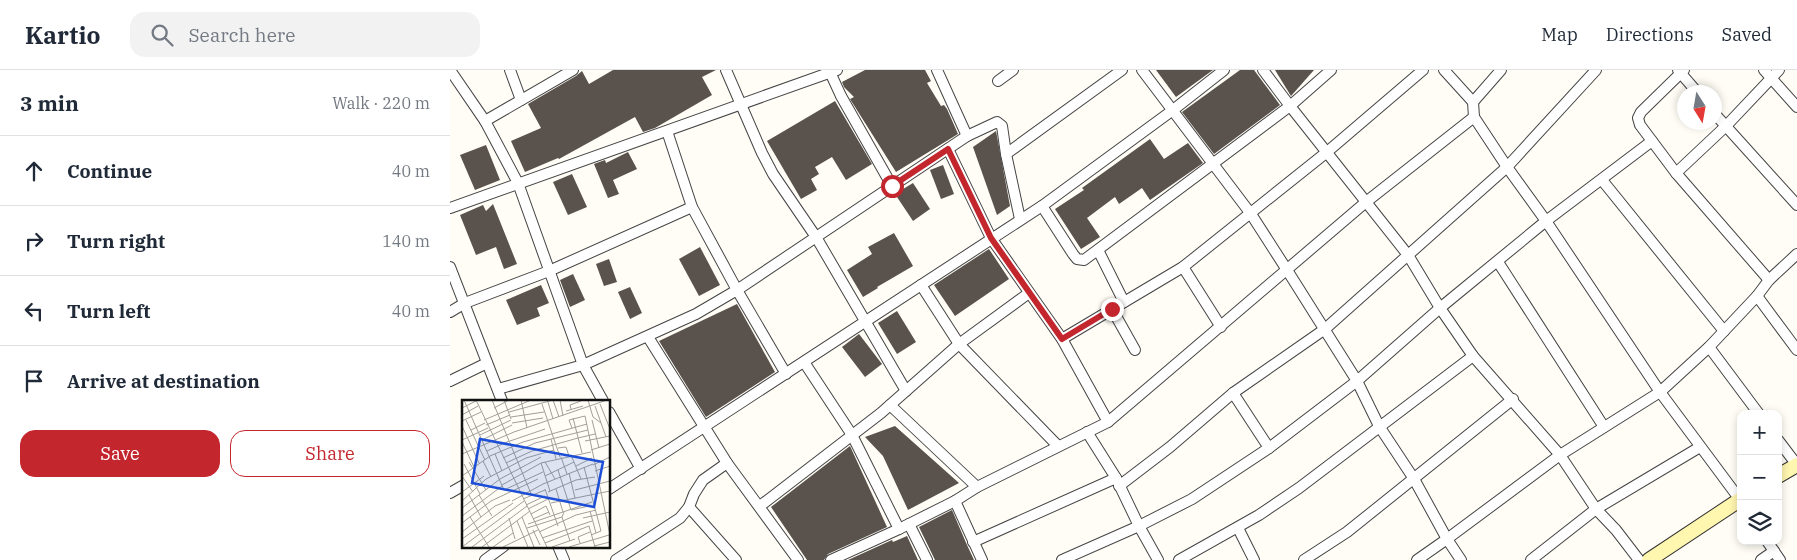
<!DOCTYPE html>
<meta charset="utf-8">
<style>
body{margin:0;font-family:"IBM Plex Serif",serif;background:#f2f2f3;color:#1f2937}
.controls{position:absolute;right:15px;bottom:15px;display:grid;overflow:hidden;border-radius:10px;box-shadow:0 2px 8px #0003}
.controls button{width:45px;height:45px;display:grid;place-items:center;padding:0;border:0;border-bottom:1px solid #e0e1e3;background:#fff;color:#1f2937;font:25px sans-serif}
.compass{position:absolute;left:1227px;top:15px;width:45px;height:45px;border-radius:50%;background:#fff;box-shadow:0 2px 8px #0003;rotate:169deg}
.stop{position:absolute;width:15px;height:15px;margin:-11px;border:4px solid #c4262e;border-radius:50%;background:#fff}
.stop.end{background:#c4262e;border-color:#fff;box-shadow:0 1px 5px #0008}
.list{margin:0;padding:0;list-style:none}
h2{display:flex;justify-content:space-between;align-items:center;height:65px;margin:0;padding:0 20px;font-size:21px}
h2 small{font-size:16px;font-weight:400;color:#747a83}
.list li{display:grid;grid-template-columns:32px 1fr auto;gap:15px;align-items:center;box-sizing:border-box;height:70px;padding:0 20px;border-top:1px solid #e0e1e3}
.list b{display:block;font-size:19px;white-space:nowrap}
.list em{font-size:16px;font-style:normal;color:#747a83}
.actions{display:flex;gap:10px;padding:15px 20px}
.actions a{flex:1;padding:11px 0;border:1px solid #c4262e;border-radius:15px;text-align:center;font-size:18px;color:#c4262e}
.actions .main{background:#c4262e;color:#fff}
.icon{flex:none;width:28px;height:28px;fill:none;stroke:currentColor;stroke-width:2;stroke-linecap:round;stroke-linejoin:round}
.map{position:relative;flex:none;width:1347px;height:490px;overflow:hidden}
header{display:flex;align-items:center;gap:30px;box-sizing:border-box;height:70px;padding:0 25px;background:#fff;border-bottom:1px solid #e0e1e3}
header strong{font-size:24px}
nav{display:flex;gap:28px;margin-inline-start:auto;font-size:18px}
.search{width:350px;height:45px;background:#f2f2f3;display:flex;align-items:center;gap:12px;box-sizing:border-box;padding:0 18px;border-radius:15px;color:#747a83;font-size:19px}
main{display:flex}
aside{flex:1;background:#fff}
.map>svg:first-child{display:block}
.building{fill:#5a524d}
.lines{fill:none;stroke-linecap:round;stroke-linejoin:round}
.street-casing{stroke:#444;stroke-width:12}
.secondary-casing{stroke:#333;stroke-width:16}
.street{stroke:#fff;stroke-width:10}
.secondary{stroke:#fff6b0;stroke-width:14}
.route{stroke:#c4262e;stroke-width:6}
.inset-road{fill:none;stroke:#a09f9a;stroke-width:1}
.view{fill:#1d4ed8;fill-opacity:0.15;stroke:#1d4ed8;stroke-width:2.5}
.inset-edge{fill:none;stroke:#111;stroke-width:2.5}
</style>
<header>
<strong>Kartio</strong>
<div class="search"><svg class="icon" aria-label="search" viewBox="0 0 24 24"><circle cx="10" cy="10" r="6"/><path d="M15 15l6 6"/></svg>Search here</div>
<nav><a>Map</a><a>Directions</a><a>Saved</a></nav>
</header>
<main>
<aside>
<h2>3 min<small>Walk · 220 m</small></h2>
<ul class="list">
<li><svg class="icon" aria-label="ahead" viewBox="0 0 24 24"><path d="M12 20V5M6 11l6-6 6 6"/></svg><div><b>Continue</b></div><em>40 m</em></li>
<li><svg class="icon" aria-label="right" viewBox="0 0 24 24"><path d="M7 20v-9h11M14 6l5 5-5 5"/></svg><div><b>Turn right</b></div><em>140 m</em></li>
<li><svg class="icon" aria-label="left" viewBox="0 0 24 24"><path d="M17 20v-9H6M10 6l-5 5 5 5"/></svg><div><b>Turn left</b></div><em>40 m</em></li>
<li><svg class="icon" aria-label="arrive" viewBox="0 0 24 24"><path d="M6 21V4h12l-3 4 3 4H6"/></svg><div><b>Arrive at destination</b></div></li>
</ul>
<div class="actions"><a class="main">Save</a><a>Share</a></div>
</aside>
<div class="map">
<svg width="1347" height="490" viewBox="0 0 1347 490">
<rect width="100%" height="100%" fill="#fffdf5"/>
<!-- building -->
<g class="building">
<polygon points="163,0 266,0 252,7 262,25 205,58 193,62 185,47 109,89 108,88 75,102 61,71 91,58 78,34 126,6 132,1 139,14"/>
<polygon points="415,0 475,0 481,11 477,13 491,36 494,35 497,39 508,64 446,102 400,29 404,27 394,17 392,12"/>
<polygon points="706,0 763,0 726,27"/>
<polygon points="790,0 804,0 830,35 764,84 732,42"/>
<polygon points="825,0 864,0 841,26"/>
<polygon points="385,31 422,94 396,110 382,87 365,97 369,104 361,109 367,120 351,129 317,71"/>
<polygon points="546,61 560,136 547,145 523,77"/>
<polygon points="700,69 714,89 738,73 753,93 700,130 692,118 669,134 665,127 637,148 650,167 631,179 605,139 634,120 632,118"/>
<polygon points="36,75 50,110 25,120 10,85"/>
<polygon points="178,82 187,99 163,110 169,124 158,128 144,94 155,90 156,93"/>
<polygon points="493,95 504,124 491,129 480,100"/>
<polygon points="122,104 137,137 118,145 103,112"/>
<polygon points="463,113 480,139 463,151 445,124"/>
<polygon points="43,134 67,194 54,199 46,177 26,185 10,145 33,135 36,141"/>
<polygon points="444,163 463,196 427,217 428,218 413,227 397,200 422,184 418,177"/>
<polygon points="250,177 270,215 249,226 229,189"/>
<polygon points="539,179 559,209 505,246 484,215"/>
<polygon points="159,189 167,212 154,216 146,194"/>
<polygon points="123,204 135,230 120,237 110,210"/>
<polygon points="91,215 99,233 87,238 90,246 67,255 56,230"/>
<polygon points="180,217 192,243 180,249 168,222"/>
<polygon points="287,234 325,302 256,347 209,271"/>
<polygon points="447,241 466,272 447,284 428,253"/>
<polygon points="409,264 432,294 415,307 392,277"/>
<polygon points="445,356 509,413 458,440 433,386 415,367"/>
<polygon points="400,376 437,457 378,484 374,490 357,490 321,437"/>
<polygon points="502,440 517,475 524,490 485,490 469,457"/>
<polygon points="457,466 468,490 398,490 442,470 443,472"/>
</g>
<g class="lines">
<!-- street casing -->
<g class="street-casing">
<g id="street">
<polyline points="0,0 35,51 68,113 133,295 153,331"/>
<polyline points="60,0 71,30"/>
<polyline points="276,0 312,83 323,104 366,167 456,321"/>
<polyline points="379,0 391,26 442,116"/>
<polyline points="487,0 517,66"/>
<polyline points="692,0 801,144 837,200 907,311 929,356 964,409 997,469 1011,490"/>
<polyline points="813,0 840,36 958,185 990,238 1023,286 1110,385 1146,439 1166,460 1189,490"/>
<polyline points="994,0 1023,32 1024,47 1057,97 1096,151 1210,322 1291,431"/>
<polyline points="1228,0 1247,22"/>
<polyline points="1234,0 1191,42 1188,48 1190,55 1226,103 1319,210"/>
<polyline points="1314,0 1347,37"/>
<polyline points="548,11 563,0"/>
<polyline points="1023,32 1051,0"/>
<polyline points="1264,43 1347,135"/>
<polyline points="35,51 123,0"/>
<polyline points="217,61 242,137 287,220 336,304"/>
<polyline points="498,79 541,168 612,269 658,352"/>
<polyline points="556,84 672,0"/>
<polyline points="1226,103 1276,56 1329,0"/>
<polyline points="1152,110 1274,261"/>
<polyline points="592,136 623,184 627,189 634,190 840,36 881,0"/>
<polyline points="0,138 387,0"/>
<polyline points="648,180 674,232"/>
<polyline points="1048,192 1154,357"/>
<polyline points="0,197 52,331"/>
<polyline points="733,197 771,257"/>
<polyline points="471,215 509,274 608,376"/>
<polyline points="1307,226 1347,280"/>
<polyline points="662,239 685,280"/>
<polyline points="0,242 15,233 99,201 242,137"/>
<polyline points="198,267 277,393 348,490"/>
<polyline points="612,269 733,197 877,82 973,0"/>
<polyline points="1259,277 1309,344"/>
<polyline points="354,292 402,365 449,459"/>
<polyline points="0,311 37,293"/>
<polyline points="48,319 133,295 246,244 287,220 517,66 547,52 552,56 556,84 570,149"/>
<polyline points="783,323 819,378"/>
<polyline points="440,335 527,417"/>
<polyline points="159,342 191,399"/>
<polyline points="637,362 666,408 689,456 708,490"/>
<polyline points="1328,370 1347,395"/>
<polyline points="669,416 720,377 783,323 875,259 1057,97 1146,0"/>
<polyline points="159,419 592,136 723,40 774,0"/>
<polyline points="0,423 14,415"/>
<polyline points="505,431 532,490"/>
<polyline points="310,436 431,343 509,274 579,223"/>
<polyline points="239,437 286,490"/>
<polyline points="459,454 477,490"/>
<polyline points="788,458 804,490"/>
<polyline points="1317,471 1330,490"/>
<polyline points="523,472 666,408"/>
<polyline points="108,476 114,490"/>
<polyline points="35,490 54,476"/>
<polyline points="166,490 230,448 239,437 244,424 253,410 277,393"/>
<polyline points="381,490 449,459 505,431 527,417 658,352 916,132 1024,47"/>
<polyline points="612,490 689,456 742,429 819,378 907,311 990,238 1096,151 1202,71"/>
<polyline points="729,490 809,445 849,418 1023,286"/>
<polyline points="854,490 897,462 1063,329"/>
<polyline points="967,490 997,469 1110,385 1210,322 1259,277 1307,226 1319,210 1347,184"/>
<polyline points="1081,490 1146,439 1250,377"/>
<polyline points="1311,490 1324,481"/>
</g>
</g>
<!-- secondary casing -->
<g class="secondary-casing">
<g id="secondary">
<polyline points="1328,406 1347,395"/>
<polyline points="1199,490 1291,429"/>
</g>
</g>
<!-- street -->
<use href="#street" class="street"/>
<!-- secondary -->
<use href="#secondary" class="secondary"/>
</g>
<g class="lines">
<!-- route -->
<polyline class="route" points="442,116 498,79 541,168 612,269 662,239"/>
</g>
<!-- overview -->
<g transform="translate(12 330)">
<rect width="148" height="148" fill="#fffdf5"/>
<path class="inset-road" d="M2,0l40,90 39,-18M14,0l71,147M30,0l40,96M42,0l7,19M59,0l6,28M98,0l3,16M126,0l5,17 8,6M86,2l5,17M80,4l18,53M138,4l10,25M133,6l11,31M0,8l14,-7M32,8l15,-8M109,9l-1,-4 11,-4M104,11l17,-5M47,12l44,-12 6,17M0,15l16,-9M49,17l33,-5M111,18l9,35M4,20l19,40M22,20l47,-20M130,20l7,28M0,21l19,-9M50,23l31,-5M24,25l24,-10M0,26l17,37M110,28l-3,-8 16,-4 25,119M9,30l14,-7M18,35l31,-15M116,38l17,-4M89,39l5,20M0,40l26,-12M20,40l30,-15M48,41l35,-12M123,41l25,-5M0,42l12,25M96,48l8,-1 3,9M129,50l19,-6M25,51l22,-10M0,54l52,-22 93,-32M33,54l7,17M109,55l10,24M99,57l6,17M41,58l32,-15 53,-13M21,61l8,16M7,62l17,28M83,62l10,17M44,63l26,-12 46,-13M79,63l9,28M2,64l16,30M131,65l17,-8M114,66l16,-8M122,67l17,64 -10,4M96,70l13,40 18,-4M133,71l15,-5M107,73l6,25M0,76l28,-20 33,-14 64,-18M0,76l11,16M83,76l29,-14M40,85l39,-22 50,-11M83,89l13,37M94,89l7,23M113,90l35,-9M0,92l22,-16M86,92l28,-12 19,-3M7,95l12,22M17,95l13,21M61,99l22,-9M0,101l24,-22 40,-21 28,-8M50,101l31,-17 50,-20M89,103l59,-12M64,105l19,-9M0,108l38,-29 41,-22M66,109l22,-11M128,111l6,22M69,114l15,-8 4,9M0,116l40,-30M8,117l19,30M60,117l12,30M100,117l8,24M47,118l6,21M121,118l27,-6M71,119l16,-7M55,121l11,26M0,123l29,-22 47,-22M66,124l64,-22M127,126l6,21M65,128l35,-11 2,-5M71,130l7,15M0,132l33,-26 15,-6M77,132l37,-17 20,-5M80,138l50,-17M0,139l51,-36M83,143l44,-17M118,143l-2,-6 12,-5M132,146l16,-4M0,147l62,-46M10,147l55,-41M20,147l48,-36M31,147l20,-14M41,147l35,-17M90,147l23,-8M107,147l40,-12"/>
<path class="view" d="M18,39l123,23 -9,45 -122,-24z"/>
<rect width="148" height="148" class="inset-edge"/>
</g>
</svg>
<div class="controls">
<button>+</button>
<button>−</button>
<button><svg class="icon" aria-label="layers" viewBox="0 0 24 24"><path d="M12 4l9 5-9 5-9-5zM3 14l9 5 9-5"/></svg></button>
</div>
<svg class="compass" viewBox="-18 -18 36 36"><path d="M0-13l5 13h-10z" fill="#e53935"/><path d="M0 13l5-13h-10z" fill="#747a83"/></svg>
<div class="stop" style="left:442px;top:116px"></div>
<div class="stop end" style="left:662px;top:239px"></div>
</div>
</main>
